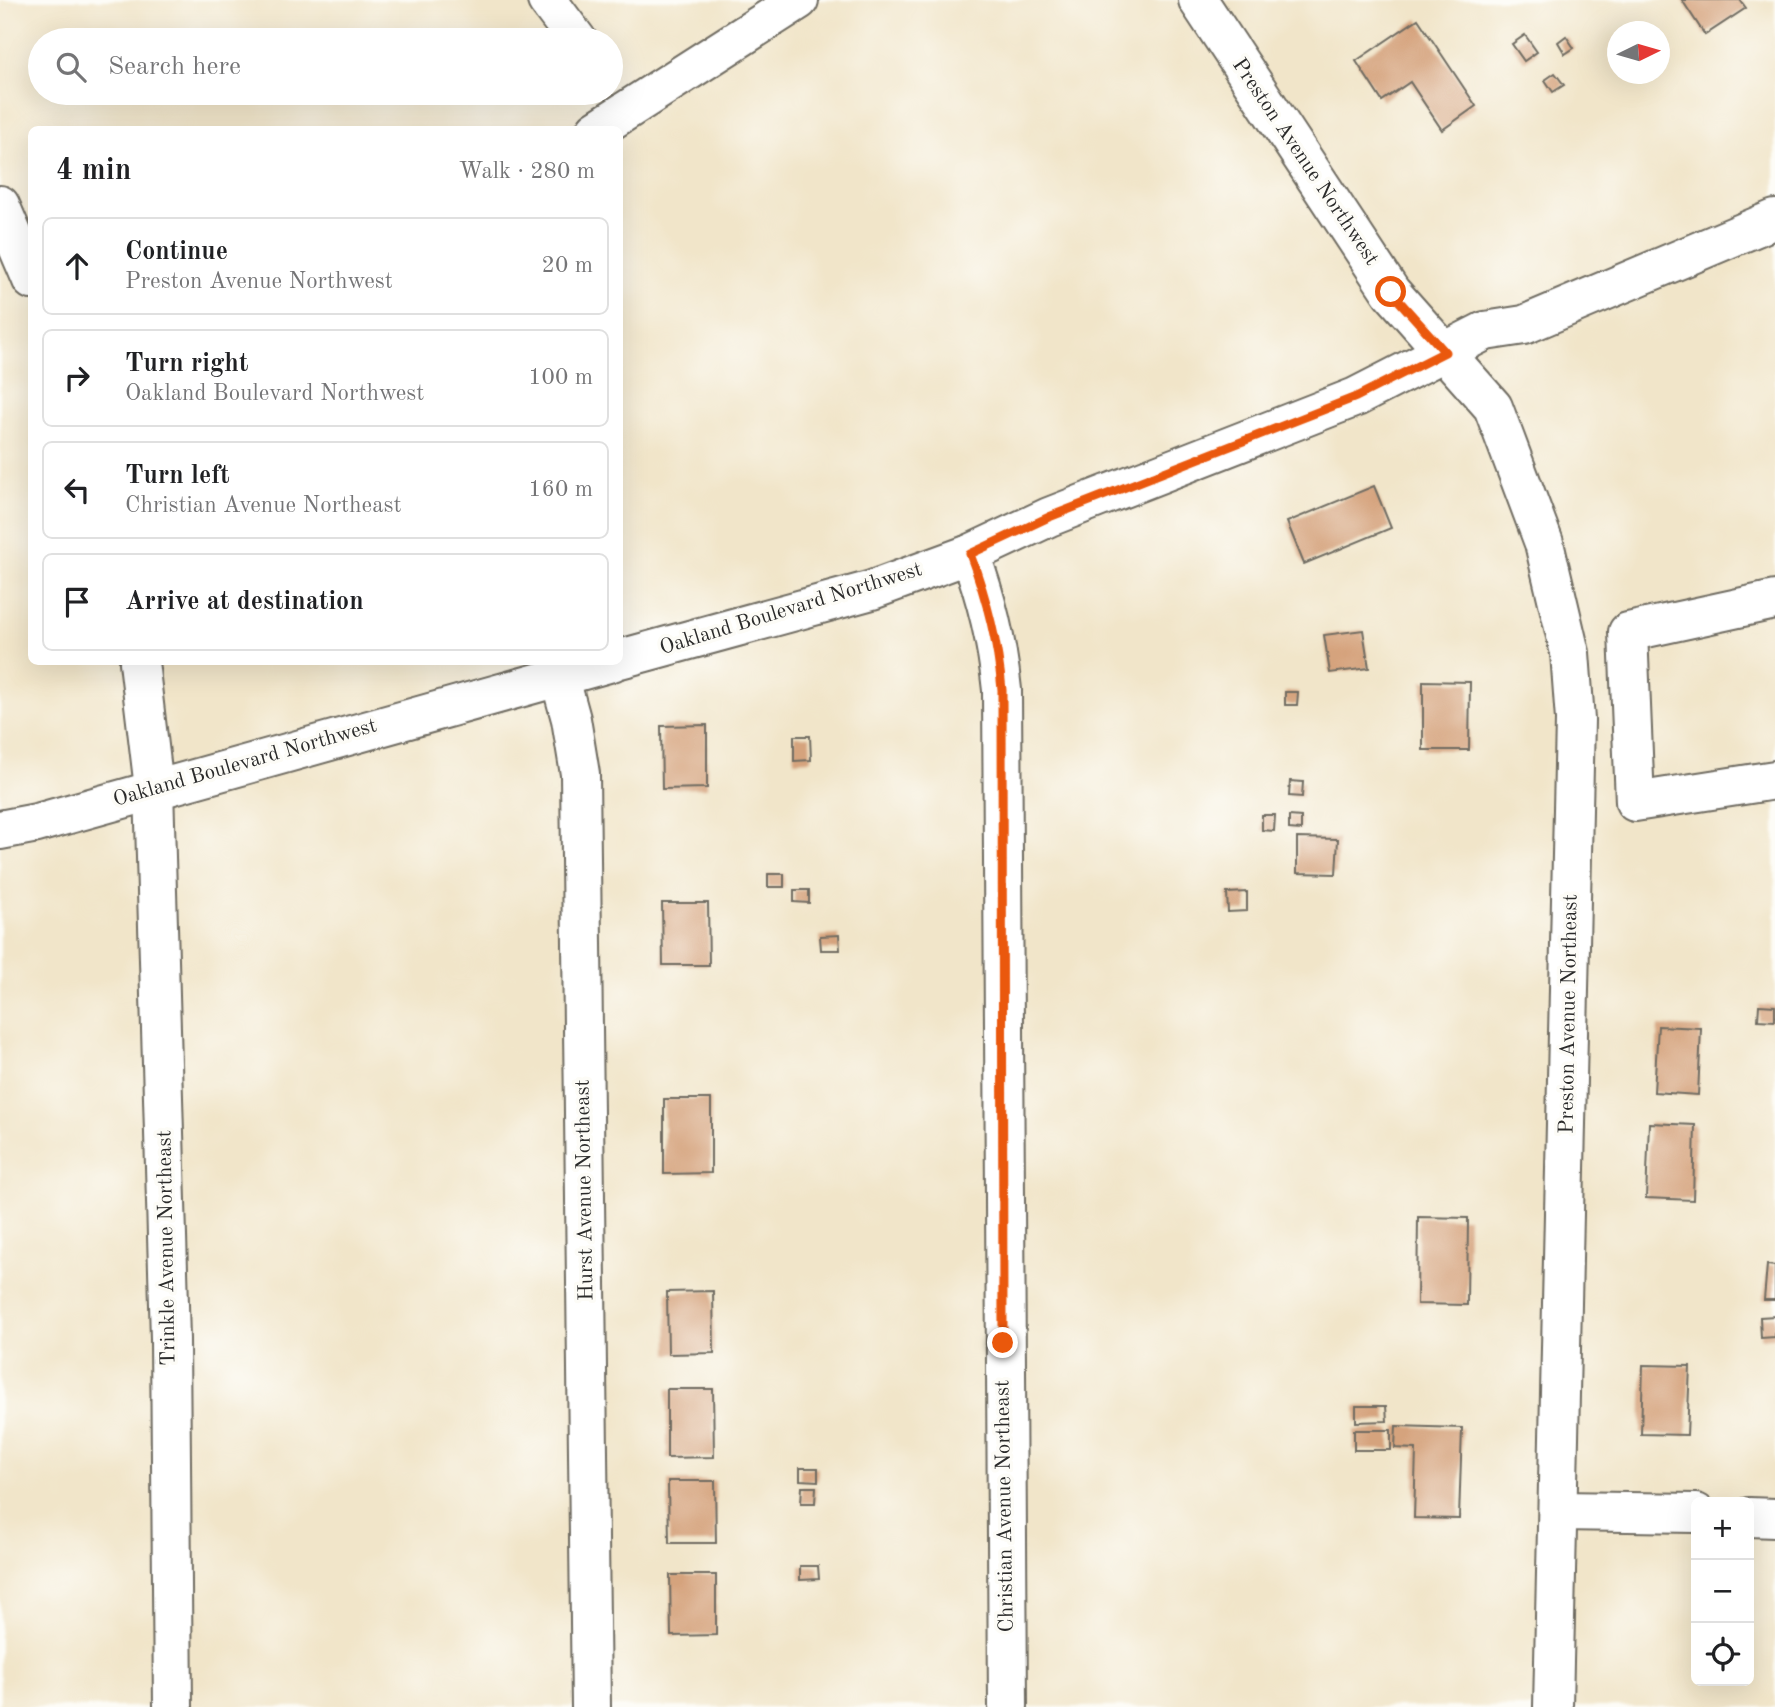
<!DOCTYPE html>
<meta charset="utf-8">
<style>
body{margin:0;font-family:"Old Standard TT",serif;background:#f6f6f6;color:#202124}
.controls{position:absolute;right:21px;bottom:21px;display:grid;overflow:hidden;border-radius:10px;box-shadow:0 7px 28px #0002}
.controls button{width:63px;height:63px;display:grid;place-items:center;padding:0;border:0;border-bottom:2px solid #e0e0e0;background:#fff;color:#202124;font:35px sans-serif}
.compass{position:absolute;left:1607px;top:21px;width:63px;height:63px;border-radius:50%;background:#fff;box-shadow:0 7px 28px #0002;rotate:85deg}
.stop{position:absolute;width:21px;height:21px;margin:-16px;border:5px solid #ea580c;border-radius:50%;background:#fff}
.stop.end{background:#ea580c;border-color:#fff;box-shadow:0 2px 7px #0008}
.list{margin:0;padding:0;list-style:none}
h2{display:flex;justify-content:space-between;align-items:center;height:91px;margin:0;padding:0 28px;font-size:30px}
h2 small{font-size:23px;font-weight:400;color:#757577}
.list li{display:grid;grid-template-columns:46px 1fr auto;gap:21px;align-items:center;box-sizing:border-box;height:98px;margin:0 14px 14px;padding:0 14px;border:2px solid #e0e0e0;border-radius:10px}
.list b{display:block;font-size:26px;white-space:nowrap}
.list p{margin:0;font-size:23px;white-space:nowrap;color:#757577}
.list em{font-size:23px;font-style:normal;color:#757577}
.icon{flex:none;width:38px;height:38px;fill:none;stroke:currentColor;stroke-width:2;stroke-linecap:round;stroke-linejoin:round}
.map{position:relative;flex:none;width:1775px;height:1707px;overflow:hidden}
.search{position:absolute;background:#fff;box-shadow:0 7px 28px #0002;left:28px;top:28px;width:595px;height:77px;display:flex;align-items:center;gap:18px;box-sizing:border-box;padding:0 24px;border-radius:38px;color:#757577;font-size:26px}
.panel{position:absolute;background:#fff;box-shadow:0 7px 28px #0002;left:28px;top:126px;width:595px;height:539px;border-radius:10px}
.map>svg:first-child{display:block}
.building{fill:#d5a37d}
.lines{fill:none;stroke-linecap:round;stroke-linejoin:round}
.minor-casing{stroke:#706c62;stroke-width:42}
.minor{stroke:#fff;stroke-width:38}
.route{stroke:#ea580c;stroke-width:9}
.labels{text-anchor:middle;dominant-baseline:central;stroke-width:7;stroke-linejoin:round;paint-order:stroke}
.street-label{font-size:21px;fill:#2b2b2b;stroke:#fdfcf7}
</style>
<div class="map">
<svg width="1775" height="1707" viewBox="0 0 1775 1707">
<rect width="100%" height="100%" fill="#fdfcf7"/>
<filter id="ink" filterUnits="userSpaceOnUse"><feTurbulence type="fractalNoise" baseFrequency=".0143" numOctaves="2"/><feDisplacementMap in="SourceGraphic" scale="14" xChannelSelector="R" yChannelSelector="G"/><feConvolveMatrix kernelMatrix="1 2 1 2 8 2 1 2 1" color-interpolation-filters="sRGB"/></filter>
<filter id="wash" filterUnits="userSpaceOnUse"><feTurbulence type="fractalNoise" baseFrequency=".00686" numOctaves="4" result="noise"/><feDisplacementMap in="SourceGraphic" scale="28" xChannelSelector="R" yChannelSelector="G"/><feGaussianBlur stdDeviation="1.57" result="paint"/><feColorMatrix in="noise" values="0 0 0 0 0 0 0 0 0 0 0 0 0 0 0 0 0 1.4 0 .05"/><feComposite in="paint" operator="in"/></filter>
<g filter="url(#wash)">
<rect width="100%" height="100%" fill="#f1e5c9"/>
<g id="blocks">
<!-- building -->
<g class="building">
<polygon points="1682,0 1740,0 1746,8 1705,35"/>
<polygon points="1418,19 1476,106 1442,130 1410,82 1382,101 1356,61"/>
<polygon points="1525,35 1537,52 1524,61 1512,44"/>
<polygon points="1566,36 1574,48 1565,54 1558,42"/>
<polygon points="1555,73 1564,85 1553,92 1545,80"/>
<polygon points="1374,486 1391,528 1304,564 1287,522"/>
<polygon points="1363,630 1369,668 1330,673 1324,635"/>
<polygon points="1423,681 1470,682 1469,750 1423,750"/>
<polygon points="1285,692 1298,692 1297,705 1285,705"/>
<polygon points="707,725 707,788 662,789 661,726"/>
<polygon points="794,736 810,736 811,760 794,761"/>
<polygon points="1290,781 1303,782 1302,797 1289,796"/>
<polygon points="1262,815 1275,815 1274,831 1262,830"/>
<polygon points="1289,816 1301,817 1301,830 1289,829"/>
<polygon points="1297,838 1338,839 1336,874 1297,873"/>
<rect x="768" y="874" width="16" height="13"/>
<polygon points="794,890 809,890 809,903 794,902"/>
<polygon points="1247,892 1247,911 1228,912 1227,893"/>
<polygon points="662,903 708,903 709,965 663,965"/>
<polygon points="839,935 840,950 821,950 820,936"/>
<polygon points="1759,1005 1775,1006 1775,1021 1758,1020"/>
<polygon points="1658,1026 1701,1028 1698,1095 1654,1092"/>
<polygon points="664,1099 711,1099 711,1173 664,1174"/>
<polygon points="1649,1123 1695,1125 1693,1200 1646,1198"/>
<polygon points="1418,1217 1468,1218 1467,1305 1417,1304"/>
<polygon points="1767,1265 1775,1266 1775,1300 1764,1300"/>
<polygon points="713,1291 714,1353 668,1354 667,1292"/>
<polygon points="1775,1316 1775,1337 1761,1338 1760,1317"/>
<polygon points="1643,1365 1690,1366 1687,1435 1641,1434"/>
<polygon points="667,1389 713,1389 714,1457 667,1458"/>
<polygon points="1356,1406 1386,1406 1387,1421 1356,1422"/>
<polygon points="1396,1426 1462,1428 1459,1519 1414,1518 1416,1449 1395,1448"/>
<rect x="1354" y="1430" width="37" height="20"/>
<polygon points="800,1468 818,1468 818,1481 800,1480"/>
<polygon points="668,1481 715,1481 716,1543 669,1543"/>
<polygon points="802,1487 816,1487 815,1503 801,1503"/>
<polygon points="800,1566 818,1566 819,1579 800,1580"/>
<polygon points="670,1575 716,1575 716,1635 671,1636"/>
</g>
</g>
</g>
<g filter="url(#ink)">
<use href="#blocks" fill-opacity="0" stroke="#706c62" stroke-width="2"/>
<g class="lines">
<!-- minor casing -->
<g class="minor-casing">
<g id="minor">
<polyline points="547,0 577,40"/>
<polyline points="1198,0 1391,292 1493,407 1544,543 1570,653 1575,720 1553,1707"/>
<polyline points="596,130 799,0"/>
<polyline points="0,205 32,280"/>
<path d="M970,554c17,45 27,87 32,136l6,1017"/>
<polyline points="1775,600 1628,632 1635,802 1775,780"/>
<polyline points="620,659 872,590 970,554 1049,517 1356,397 1485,331 1524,325 1775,219"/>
<polyline points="139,662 154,788 170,1339 173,1707"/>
<polyline points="559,675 571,719 580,774 591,1707"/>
<polyline points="0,830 37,823 612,662"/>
<polyline points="1559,1511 1696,1513"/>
<polyline points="1749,1517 1775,1518"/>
</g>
</g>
<!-- minor -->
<use href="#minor" class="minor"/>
</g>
</g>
<g class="lines" filter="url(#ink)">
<!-- route -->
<path class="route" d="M1003,1343l-1,-653c-4,-48 -15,-91 -32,-136l79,-37 307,-120 89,-45 -54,-60"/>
</g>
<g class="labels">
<!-- street labels -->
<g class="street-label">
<text transform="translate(1305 162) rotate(56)">Preston Avenue Northwest</text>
<text transform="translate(791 609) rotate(-17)">Oakland Boulevard Northwest</text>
<text transform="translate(245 763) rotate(-16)">Oakland Boulevard Northwest</text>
<text transform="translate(1569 1014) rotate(-89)">Preston Avenue Northeast</text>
<text transform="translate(585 1190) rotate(-91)">Hurst Avenue Northeast</text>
<text transform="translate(167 1248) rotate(-91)">Trinkle Avenue Northeast</text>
<text transform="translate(1005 1506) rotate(-91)">Christian Avenue Northeast</text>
</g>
</g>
</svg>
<div class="controls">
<button>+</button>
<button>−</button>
<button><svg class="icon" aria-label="locate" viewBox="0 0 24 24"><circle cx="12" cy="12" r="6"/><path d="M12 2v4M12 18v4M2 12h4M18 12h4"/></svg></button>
</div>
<svg class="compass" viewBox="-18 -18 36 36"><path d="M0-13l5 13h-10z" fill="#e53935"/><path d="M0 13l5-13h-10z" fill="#757577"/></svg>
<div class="stop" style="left:1391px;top:292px"></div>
<div class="stop end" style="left:1003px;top:1343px"></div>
<div class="search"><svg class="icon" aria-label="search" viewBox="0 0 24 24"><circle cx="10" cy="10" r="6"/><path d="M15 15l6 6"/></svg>Search here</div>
<section class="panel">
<h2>4 min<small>Walk · 280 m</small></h2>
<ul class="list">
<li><svg class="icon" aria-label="ahead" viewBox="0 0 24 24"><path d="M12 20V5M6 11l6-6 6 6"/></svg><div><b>Continue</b><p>Preston Avenue Northwest</p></div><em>20 m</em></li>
<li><svg class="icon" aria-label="right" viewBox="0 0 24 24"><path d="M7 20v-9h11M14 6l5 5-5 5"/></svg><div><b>Turn right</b><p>Oakland Boulevard Northwest</p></div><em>100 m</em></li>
<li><svg class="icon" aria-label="left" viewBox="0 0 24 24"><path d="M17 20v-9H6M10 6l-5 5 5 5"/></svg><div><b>Turn left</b><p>Christian Avenue Northeast</p></div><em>160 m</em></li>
<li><svg class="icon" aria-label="arrive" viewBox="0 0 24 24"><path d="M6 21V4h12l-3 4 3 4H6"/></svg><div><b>Arrive at destination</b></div></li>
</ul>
</section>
</div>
